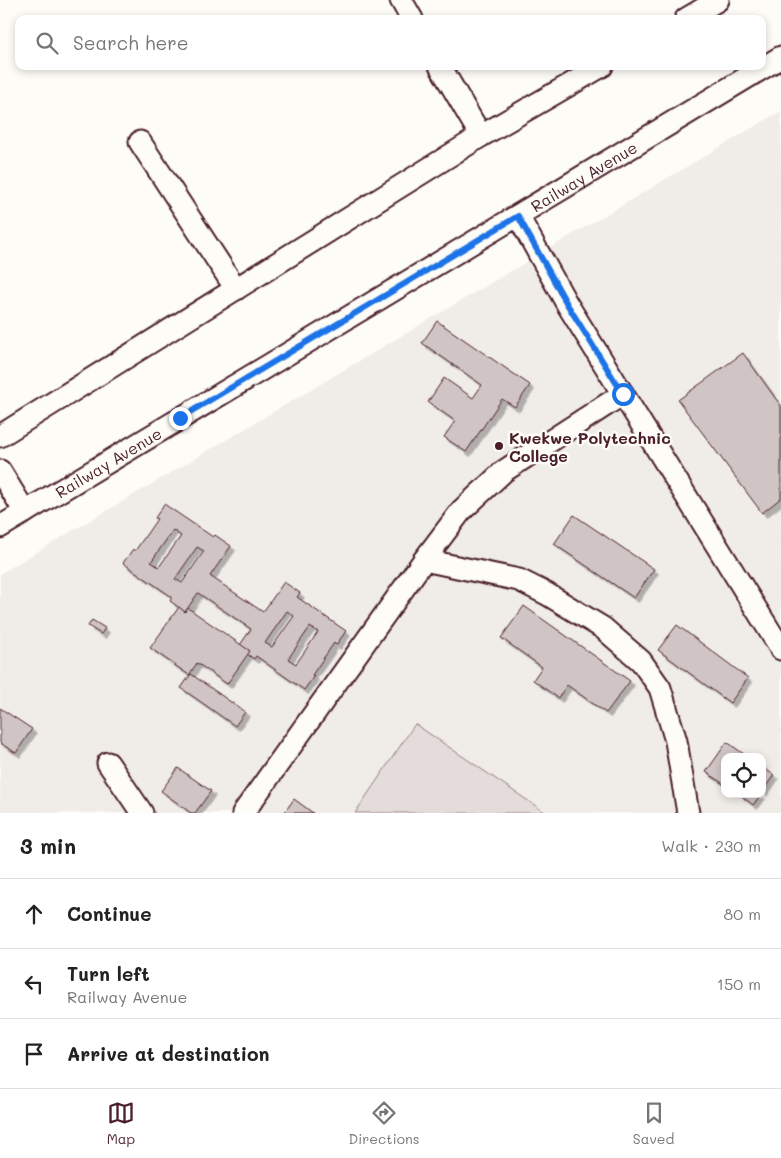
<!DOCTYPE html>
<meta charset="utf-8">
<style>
body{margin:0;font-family:Mali,sans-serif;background:#f6f6f6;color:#222}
.controls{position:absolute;right:15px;bottom:15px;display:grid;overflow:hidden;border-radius:10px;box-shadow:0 2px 8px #0003}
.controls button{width:45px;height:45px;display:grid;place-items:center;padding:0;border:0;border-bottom:1px solid #e0e0e0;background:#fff;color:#222;font:25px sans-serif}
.stop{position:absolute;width:15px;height:15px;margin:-11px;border:4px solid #1a73e8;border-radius:50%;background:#fff}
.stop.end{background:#1a73e8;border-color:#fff;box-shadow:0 1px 5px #0008}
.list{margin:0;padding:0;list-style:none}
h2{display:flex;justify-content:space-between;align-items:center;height:65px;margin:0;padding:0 20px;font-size:21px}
h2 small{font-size:16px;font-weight:400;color:#767676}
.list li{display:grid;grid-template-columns:32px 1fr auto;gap:15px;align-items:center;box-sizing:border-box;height:70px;padding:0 20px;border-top:1px solid #e0e0e0}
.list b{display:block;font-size:19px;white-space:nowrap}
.list p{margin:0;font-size:16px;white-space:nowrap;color:#767676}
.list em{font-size:16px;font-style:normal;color:#767676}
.icon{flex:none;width:28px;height:28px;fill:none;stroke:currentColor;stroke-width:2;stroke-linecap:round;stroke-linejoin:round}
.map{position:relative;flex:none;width:781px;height:813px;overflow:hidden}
.search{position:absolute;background:#fff;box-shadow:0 2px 8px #0003;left:15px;right:15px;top:15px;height:55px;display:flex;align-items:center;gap:12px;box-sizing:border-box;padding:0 18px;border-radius:10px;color:#767676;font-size:19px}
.sheet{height:275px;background:#fff}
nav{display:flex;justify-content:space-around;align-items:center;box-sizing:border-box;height:70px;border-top:1px solid #e0e0e0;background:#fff;font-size:14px;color:#767676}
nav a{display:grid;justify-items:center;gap:2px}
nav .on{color:#4a1f2b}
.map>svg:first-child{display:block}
.built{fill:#f0ece8;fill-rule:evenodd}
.green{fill:#e3dcda;stroke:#967e82}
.building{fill:#d0c5c4;stroke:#4a1f2b;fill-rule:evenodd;filter:url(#shadow)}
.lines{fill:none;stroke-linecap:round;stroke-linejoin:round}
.minor-casing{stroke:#4a1f2b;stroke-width:25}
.minor{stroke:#fdfcf7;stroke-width:21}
.route{stroke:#1a73e8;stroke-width:6}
.poi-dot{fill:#4a1f2b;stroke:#fdfcf7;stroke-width:2}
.labels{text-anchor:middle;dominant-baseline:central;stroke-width:5;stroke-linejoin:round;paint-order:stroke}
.street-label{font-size:16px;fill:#4a1f2b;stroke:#fdfcf7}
.poi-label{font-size:16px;font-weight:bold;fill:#4a1f2b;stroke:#fdfcf7;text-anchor:start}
</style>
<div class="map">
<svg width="781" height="813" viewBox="0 0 781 813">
<defs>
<filter id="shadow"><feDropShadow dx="4.5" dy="4.5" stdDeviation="0" flood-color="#0004"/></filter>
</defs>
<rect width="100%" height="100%" fill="#fdfcf7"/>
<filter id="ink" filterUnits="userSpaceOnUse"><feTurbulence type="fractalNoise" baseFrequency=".02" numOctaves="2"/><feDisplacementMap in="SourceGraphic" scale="10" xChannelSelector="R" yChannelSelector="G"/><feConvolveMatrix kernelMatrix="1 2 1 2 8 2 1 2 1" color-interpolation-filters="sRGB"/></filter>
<g filter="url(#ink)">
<!-- built -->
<path class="built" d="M781,111v702h-781v-239zM725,757h37v37h-37z"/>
<!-- green -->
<polygon class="green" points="415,724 546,813 355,813"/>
<!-- building -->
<g class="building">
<polygon points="437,321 530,385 515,407 502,399 466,452 444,437 455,421 428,402 444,378 473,398 482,385 422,343"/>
<polygon points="743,353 781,406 781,498 762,513 678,400"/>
<path d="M164,504l49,33 2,-2 16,11 -21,30 53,36 21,-30 16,11 -3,4 49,34 -10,14 -2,-2 -22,32 2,1 -10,14 -48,-34 -2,3 -7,-5 3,-3 -10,-6 11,-16 -53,-36 -13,19 -15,-11 2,-4 -49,-34 10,-14 2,2 22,-32 -2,-1zM173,530l8,6 -22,31 -8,-5zM197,547l7,4 -22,32 -7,-4zM287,611l7,5 -22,31 -7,-4zM310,627l8,5 -22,32 -8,-5z"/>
<polygon points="574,515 654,569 634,598 554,544"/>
<polygon points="524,606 630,681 606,713 567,685 558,698 533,680 542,667 501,638"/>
<polygon points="179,607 185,612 188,608 250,651 227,684 197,663 189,675 150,648"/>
<polygon points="92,620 105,628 101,634 88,626"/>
<polygon points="677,625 748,678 730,703 658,650"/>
<polygon points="191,674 245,712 235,726 181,688"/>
<polygon points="0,708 32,729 16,753 0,743"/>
<polygon points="727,742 748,757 725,757 725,785 706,772"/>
<polygon points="762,767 774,775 762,792"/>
<polygon points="178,768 211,791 195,813 191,813 161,791"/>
<polygon points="739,794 761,794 753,805"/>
<polygon points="294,799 313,813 284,813"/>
</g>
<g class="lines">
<!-- minor casing -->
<g class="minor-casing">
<g id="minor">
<polyline points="401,0 412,19"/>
<polyline points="686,19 718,0"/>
<polyline points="440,66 481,136"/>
<polyline points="140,142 236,289"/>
<polyline points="518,216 567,304 781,649"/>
<polyline points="623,394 504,471 461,511 424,560 519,580 547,594 603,628 641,661 660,688 676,741 688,813"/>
<polyline points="0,436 481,136 602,66"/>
<polyline points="0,471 25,512"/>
<path id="s1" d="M0,527l781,-470"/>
<polyline points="108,763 142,813"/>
<polyline points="243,813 424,560"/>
</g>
</g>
<!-- minor -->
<use href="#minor" class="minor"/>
</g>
</g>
<g class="lines" filter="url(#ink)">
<!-- route -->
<polyline class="route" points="180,418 518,216 567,304 623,394"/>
</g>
<!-- markers -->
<circle class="poi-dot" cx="499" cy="446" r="5"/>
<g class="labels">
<!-- street labels -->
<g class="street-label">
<text stroke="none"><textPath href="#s1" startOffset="681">Railway Avenue</textPath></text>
<text stroke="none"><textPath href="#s1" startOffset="126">Railway Avenue</textPath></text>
</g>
<!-- poi labels -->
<g class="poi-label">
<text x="509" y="437">Kwekwe Polytechnic<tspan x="509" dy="18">College</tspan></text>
</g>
</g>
</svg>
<div class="controls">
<button><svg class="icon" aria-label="locate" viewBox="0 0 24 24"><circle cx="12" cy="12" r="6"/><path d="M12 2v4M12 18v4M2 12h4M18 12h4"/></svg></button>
</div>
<div class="stop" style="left:623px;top:394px"></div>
<div class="stop end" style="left:180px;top:418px"></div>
<div class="search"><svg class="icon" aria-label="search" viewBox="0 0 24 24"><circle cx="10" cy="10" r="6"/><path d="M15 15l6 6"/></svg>Search here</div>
</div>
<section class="sheet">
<h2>3 min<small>Walk · 230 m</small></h2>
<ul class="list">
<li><svg class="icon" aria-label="ahead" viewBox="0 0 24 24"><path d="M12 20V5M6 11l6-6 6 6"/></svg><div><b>Continue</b></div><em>80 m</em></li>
<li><svg class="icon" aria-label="left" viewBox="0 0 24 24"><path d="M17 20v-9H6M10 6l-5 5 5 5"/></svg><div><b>Turn left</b><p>Railway Avenue</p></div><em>150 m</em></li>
<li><svg class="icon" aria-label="arrive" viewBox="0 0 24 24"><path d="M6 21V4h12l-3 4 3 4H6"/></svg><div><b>Arrive at destination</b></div></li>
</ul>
</section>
<nav>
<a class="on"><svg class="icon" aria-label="map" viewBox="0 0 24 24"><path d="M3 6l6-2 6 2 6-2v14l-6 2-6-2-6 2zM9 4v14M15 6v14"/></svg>Map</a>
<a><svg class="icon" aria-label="directions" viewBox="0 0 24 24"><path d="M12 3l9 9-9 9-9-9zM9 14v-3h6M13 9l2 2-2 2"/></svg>Directions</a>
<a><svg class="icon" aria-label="saved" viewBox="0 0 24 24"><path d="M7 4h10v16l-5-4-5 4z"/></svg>Saved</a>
</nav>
